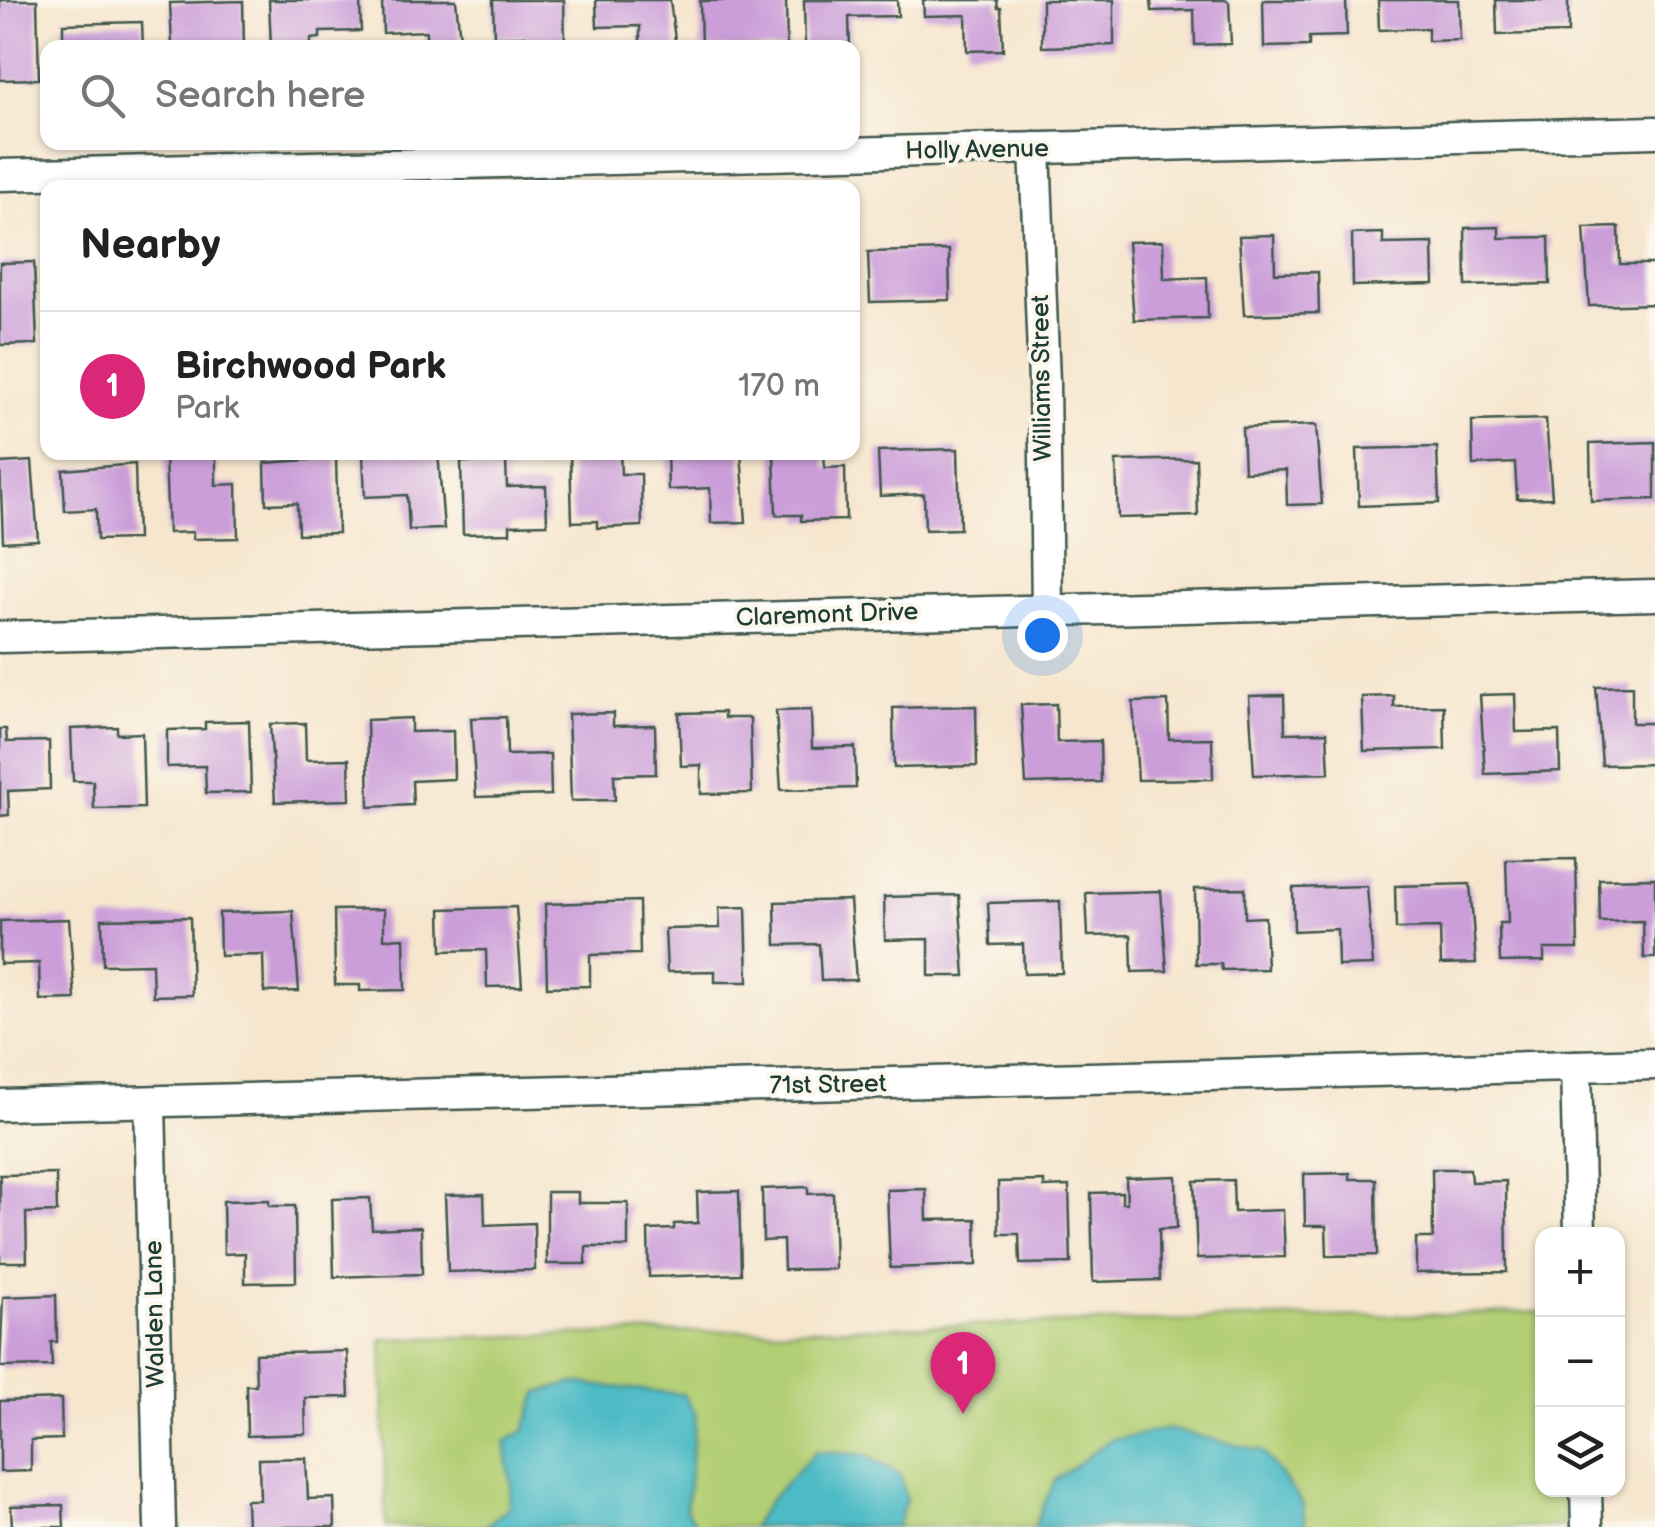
<!DOCTYPE html>
<meta charset="utf-8">
<style>
body{margin:0;font-family:"Balsamiq Sans",sans-serif;background:#f6f6f6;color:#222}
.controls{position:absolute;right:30px;bottom:30px;display:grid;overflow:hidden;border-radius:20px;box-shadow:0 2px 8px #0004}
.controls button{width:90px;height:90px;display:grid;place-items:center;padding:0;border:0;border-bottom:2px solid #e0e0e0;background:#fff;color:#222;font:50px sans-serif}
.you{position:absolute;left:1042px;top:635px;width:35px;height:35px;margin:-25px;border:8px solid #fff;border-radius:50%;background:#1a73e8;box-shadow:0 0 0 15px #1a73e833}
.badge{display:grid;place-items:center;width:65px;height:65px;border-radius:50%;background:#db2777;color:#fff;font-size:32px;font-weight:700}
.pin{position:absolute;translate:-50% -82px;filter:drop-shadow(0 2px 5px #0008)}
.pin::after{content:'';position:absolute;top:52px;width:35px;height:30px;background:inherit;clip-path:polygon(0 0,100% 0,50% 100%)}
.list{margin:0;padding:0;list-style:none}
h2{display:flex;justify-content:space-between;align-items:center;height:130px;margin:0;padding:0 40px;font-size:42px}
h2 small{font-size:32px;font-weight:400;color:#767676}
.list li{display:grid;grid-template-columns:65px 1fr auto;gap:30px;align-items:center;box-sizing:border-box;height:150px;padding:0 40px;border-top:2px solid #e0e0e0}
.list b{display:block;font-size:38px;white-space:nowrap}
.list p{margin:0;font-size:32px;white-space:nowrap;color:#767676}
.list em{font-size:32px;font-style:normal;color:#767676}
.icon{flex:none;width:55px;height:55px;fill:none;stroke:currentColor;stroke-width:2;stroke-linecap:round;stroke-linejoin:round}
.map{position:relative;flex:none;width:1655px;height:1527px;overflow:hidden}
.search{position:absolute;background:#fff;box-shadow:0 2px 8px #0004;left:40px;top:40px;width:820px;height:110px;display:flex;align-items:center;gap:25px;box-sizing:border-box;padding:0 35px;border-radius:20px;color:#767676;font-size:38px}
.panel{position:absolute;background:#fff;box-shadow:0 2px 8px #0004;left:40px;top:180px;width:820px;height:280px;border-radius:20px}
.map>svg:first-child{display:block}
.green{fill:#b3cf75;stroke:#698654;stroke-width:2.5}
.water{fill:#4dbbc6;stroke:#367c7d;stroke-width:2.5}
.building{fill:#cb9ed9}
.lines{fill:none;stroke-linecap:round;stroke-linejoin:round}
.minor-casing{stroke:#3f564b;stroke-width:35}
.minor{stroke:#fff;stroke-width:30}
.labels{text-anchor:middle;dominant-baseline:central;stroke-width:8;stroke-linejoin:round;paint-order:stroke}
.street-label{font-size:25px;fill:#1f3d34;stroke:#fbf7ec}
</style>
<div class="map">
<svg width="1655" height="1527" viewBox="0 0 1655 1527">
<rect width="100%" height="100%" fill="#fbf7ec"/>
<filter id="ink" filterUnits="userSpaceOnUse"><feTurbulence type="fractalNoise" baseFrequency=".01" numOctaves="2"/><feDisplacementMap in="SourceGraphic" scale="20" xChannelSelector="R" yChannelSelector="G"/><feConvolveMatrix kernelMatrix="1 2 1 2 8 2 1 2 1" color-interpolation-filters="sRGB"/></filter>
<filter id="wash" filterUnits="userSpaceOnUse"><feTurbulence type="fractalNoise" baseFrequency=".0048" numOctaves="4" result="noise"/><feDisplacementMap in="SourceGraphic" scale="40" xChannelSelector="R" yChannelSelector="G"/><feGaussianBlur stdDeviation="2.25" result="paint"/><feColorMatrix in="noise" values="0 0 0 0 0 0 0 0 0 0 0 0 0 0 0 0 0 1.4 0 .05"/><feComposite in="paint" operator="in"/></filter>
<g filter="url(#wash)">
<rect width="100%" height="100%" fill="#f6e6ce"/>
<!-- green -->
<polygon class="green" points="1542,1312 1542,1490 1564,1490 1564,1527 386,1527 382,1339"/>
<!-- water -->
<g class="water">
<polygon points="573,1383 683,1394 696,1415 686,1510 697,1527 484,1527 508,1508 511,1486 505,1442 524,1431 538,1393"/>
<polygon points="1168,1429 1262,1451 1303,1504 1305,1527 1034,1527 1055,1480 1110,1440"/>
<polygon points="816,1451 865,1455 900,1474 906,1500 897,1527 752,1527 768,1502"/>
</g>
<g id="blocks">
<!-- building -->
<g class="building">
<polygon points="0,0 37,0 39,79 0,80"/>
<polygon points="269,0 360,0 361,31 320,32 320,38 311,39 311,48 271,48"/>
<polygon points="382,0 456,0 461,48 426,48 426,31 383,33"/>
<polygon points="493,0 564,0 565,48 525,48 525,36 494,37"/>
<polygon points="596,0 670,0 676,48 640,48 640,26 597,27"/>
<polygon points="786,0 787,48 701,47 700,1"/>
<polygon points="804,0 897,0 898,16 849,17 850,48 805,48"/>
<polygon points="923,0 997,0 998,8 1001,8 1003,50 967,51 966,15 924,16"/>
<polygon points="1042,0 1114,0 1114,45 1042,47"/>
<polygon points="1151,0 1225,0 1229,2 1231,44 1195,45 1194,10 1152,11"/>
<polygon points="1263,0 1346,0 1347,36 1309,37 1309,46 1264,47"/>
<polygon points="1378,0 1459,0 1460,40 1428,41 1428,28 1379,30"/>
<polygon points="1496,0 1568,0 1568,33 1497,35"/>
<polygon points="243,1 244,48 172,46 170,3"/>
<polygon points="142,22 143,48 63,48 63,24"/>
<polygon points="1499,227 1499,238 1549,237 1550,284 1466,286 1465,228"/>
<polygon points="1619,227 1620,264 1655,264 1655,304 1589,306 1584,228"/>
<polygon points="1383,233 1383,244 1433,243 1434,284 1353,286 1352,234"/>
<polygon points="1274,235 1275,273 1318,272 1319,313 1244,315 1239,236"/>
<polygon points="1163,241 1164,279 1207,277 1208,318 1134,320 1128,242"/>
<polygon points="949,250 950,300 870,302 868,252"/>
<polygon points="34,262 37,344 0,345 0,263"/>
<polygon points="1546,419 1552,498 1517,499 1515,463 1473,465 1472,421"/>
<polygon points="1316,425 1322,504 1287,505 1286,470 1244,472 1242,428"/>
<polygon points="1655,442 1655,499 1591,501 1590,444"/>
<polygon points="1437,447 1439,503 1359,506 1357,449"/>
<polygon points="958,449 960,529 925,530 924,494 880,496 878,451"/>
<polygon points="438,452 444,529 409,530 407,495 365,497 363,453"/>
<polygon points="570,452 620,452 621,474 641,474 642,526 597,528 597,521 572,522"/>
<polygon points="667,452 741,452 746,522 711,523 710,488 668,490"/>
<polygon points="774,452 824,452 825,468 845,467 846,520 801,521 801,515 776,515"/>
<polygon points="216,456 216,485 237,484 238,538 193,539 193,532 168,533 165,457"/>
<polygon points="336,458 338,533 298,534 297,503 266,504 265,463"/>
<polygon points="1196,459 1198,516 1118,518 1116,461"/>
<polygon points="32,461 38,540 3,542 0,463"/>
<polygon points="506,461 507,487 546,486 547,524 510,525 510,533 463,534 461,462"/>
<polygon points="135,464 137,539 97,540 96,509 65,511 63,470"/>
<polygon points="1632,686 1632,723 1655,723 1655,764 1602,765 1596,687"/>
<polygon points="1515,694 1516,732 1559,731 1560,771 1485,774 1480,695"/>
<polygon points="1284,695 1285,733 1327,732 1329,773 1254,775 1249,696"/>
<polygon points="1394,696 1394,707 1444,706 1445,749 1364,751 1362,697"/>
<polygon points="1168,701 1169,739 1212,738 1213,779 1138,780 1133,702"/>
<polygon points="1056,704 1057,742 1100,741 1101,782 1026,784 1021,705"/>
<polygon points="976,706 977,766 894,768 893,708"/>
<polygon points="811,710 812,748 855,747 856,788 781,790 776,711"/>
<polygon points="724,712 724,718 750,718 752,793 701,794 701,765 681,766 679,713"/>
<polygon points="613,713 613,726 655,725 656,774 614,775 615,800 571,801 568,714"/>
<polygon points="506,717 507,755 550,754 551,795 476,797 471,718"/>
<polygon points="411,718 411,732 453,731 454,779 412,781 413,805 369,807 367,720"/>
<polygon points="249,721 251,792 206,793 205,766 167,767 167,730 205,729 205,722"/>
<polygon points="305,723 306,760 349,759 350,800 275,802 270,724"/>
<polygon points="117,727 117,734 142,733 144,808 94,809 93,781 73,781 71,729"/>
<polygon points="0,729 6,729 7,742 49,741 50,789 8,791 9,815 0,816"/>
<polygon points="1576,858 1578,949 1544,949 1544,961 1500,962 1499,923 1508,923 1506,859"/>
<polygon points="1655,878 1655,958 1644,958 1643,921 1600,922 1599,879"/>
<polygon points="1470,884 1476,963 1441,964 1440,928 1396,929 1395,886"/>
<polygon points="1367,886 1373,965 1338,966 1337,929 1294,931 1293,888"/>
<polygon points="1245,888 1245,918 1265,917 1267,969 1222,970 1221,964 1196,964 1195,889"/>
<polygon points="1161,891 1167,971 1132,972 1131,935 1088,936 1086,893"/>
<polygon points="959,895 965,976 929,976 929,939 885,940 884,897"/>
<polygon points="850,900 856,980 821,981 819,944 776,945 775,902"/>
<polygon points="639,901 640,954 590,955 590,986 547,987 545,904"/>
<polygon points="1060,901 1062,973 1024,974 1023,944 990,945 988,903"/>
<polygon points="516,907 522,986 487,987 486,950 442,951 441,909"/>
<polygon points="746,907 748,982 715,982 715,971 667,972 665,929 720,928 719,908"/>
<polygon points="384,909 384,939 404,938 405,990 360,991 360,985 335,985 334,910"/>
<polygon points="293,911 299,991 264,992 263,955 220,956 219,913"/>
<polygon points="190,917 192,995 153,996 152,964 103,965 102,919"/>
<polygon points="69,919 75,999 40,1000 39,963 0,964 0,921"/>
<polygon points="1432,1169 1470,1169 1471,1182 1506,1181 1507,1272 1416,1273 1416,1238 1433,1238"/>
<polygon points="1350,1173 1350,1179 1376,1179 1377,1255 1327,1256 1326,1226 1305,1226 1304,1174"/>
<polygon points="56,1174 57,1212 26,1213 27,1262 0,1262 0,1175"/>
<polygon points="1176,1176 1177,1228 1159,1229 1160,1280 1093,1282 1091,1193 1122,1192 1122,1203 1127,1203 1126,1178"/>
<polygon points="1233,1180 1234,1212 1283,1210 1285,1257 1197,1259 1194,1181"/>
<polygon points="1044,1181 1044,1187 1069,1186 1071,1263 1020,1264 1019,1234 999,1234 998,1182"/>
<polygon points="808,1187 808,1194 833,1193 835,1269 784,1270 783,1240 763,1241 762,1189"/>
<polygon points="926,1189 927,1220 976,1219 977,1265 890,1268 887,1190"/>
<polygon points="739,1191 741,1274 649,1277 648,1230 674,1229 674,1224 698,1223 697,1192"/>
<polygon points="547,1192 578,1192 578,1203 628,1203 628,1247 586,1247 586,1264 547,1264"/>
<polygon points="484,1194 485,1225 534,1223 535,1270 448,1272 445,1195"/>
<polygon points="370,1198 372,1229 421,1227 422,1274 334,1277 332,1199"/>
<polygon points="269,1200 269,1206 295,1206 296,1282 245,1283 245,1253 224,1254 223,1201"/>
<polygon points="56,1295 57,1342 51,1342 52,1366 0,1367 3,1297"/>
<polygon points="347,1351 349,1397 305,1398 306,1434 247,1436 246,1385 256,1385 255,1354"/>
<polygon points="61,1399 62,1439 31,1440 31,1471 0,1472 0,1401"/>
<polygon points="306,1458 308,1499 334,1498 335,1527 247,1527 246,1500 260,1500 259,1459"/>
<polygon points="63,1505 64,1527 12,1527 11,1506"/>
</g>
</g>
</g>
<g filter="url(#ink)">
<use href="#blocks" fill-opacity="0" stroke="#3f564b" stroke-width="2.5"/>
<g class="lines">
<!-- minor casing -->
<g class="minor-casing">
<g id="minor">
<polyline points="1035,148 1044,382 1047,609"/>
<polyline points="0,175 1655,132"/>
<polyline points="0,637 1655,595"/>
<polyline points="1576,1066 1580,1234"/>
<polyline points="150,1102 160,1527"/>
<polyline points="0,1105 1655,1064"/>
<polyline points="1586,1490 1587,1527"/>
</g>
</g>
<!-- minor -->
<use href="#minor" class="minor"/>
</g>
</g>
<g class="labels">
<!-- street labels -->
<g class="street-label">
<text transform="translate(977 150) rotate(-1)">Holly Avenue</text>
<text transform="translate(1042 378) rotate(-91)">Williams Street</text>
<text transform="translate(827 615) rotate(-2)">Claremont Drive</text>
<text transform="translate(828 1085) rotate(-1)">71st Street</text>
<text transform="translate(155 1314) rotate(-91)">Walden Lane</text>
</g>
</g>
</svg>
<div class="controls">
<button>+</button>
<button>−</button>
<button><svg class="icon" aria-label="layers" viewBox="0 0 24 24"><path d="M12 4l9 5-9 5-9-5zM3 14l9 5 9-5"/></svg></button>
</div>
<div class="you"></div>
<div class="pin badge" style="left:963px;top:1414px">1</div>
<div class="search"><svg class="icon" aria-label="search" viewBox="0 0 24 24"><circle cx="10" cy="10" r="6"/><path d="M15 15l6 6"/></svg>Search here</div>
<section class="panel">
<h2>Nearby<small></small></h2>
<ul class="list">
<li><span class="badge">1</span><div><b>Birchwood Park</b><p>Park</p></div><em>170 m</em></li>
</ul>
</section>
</div>
